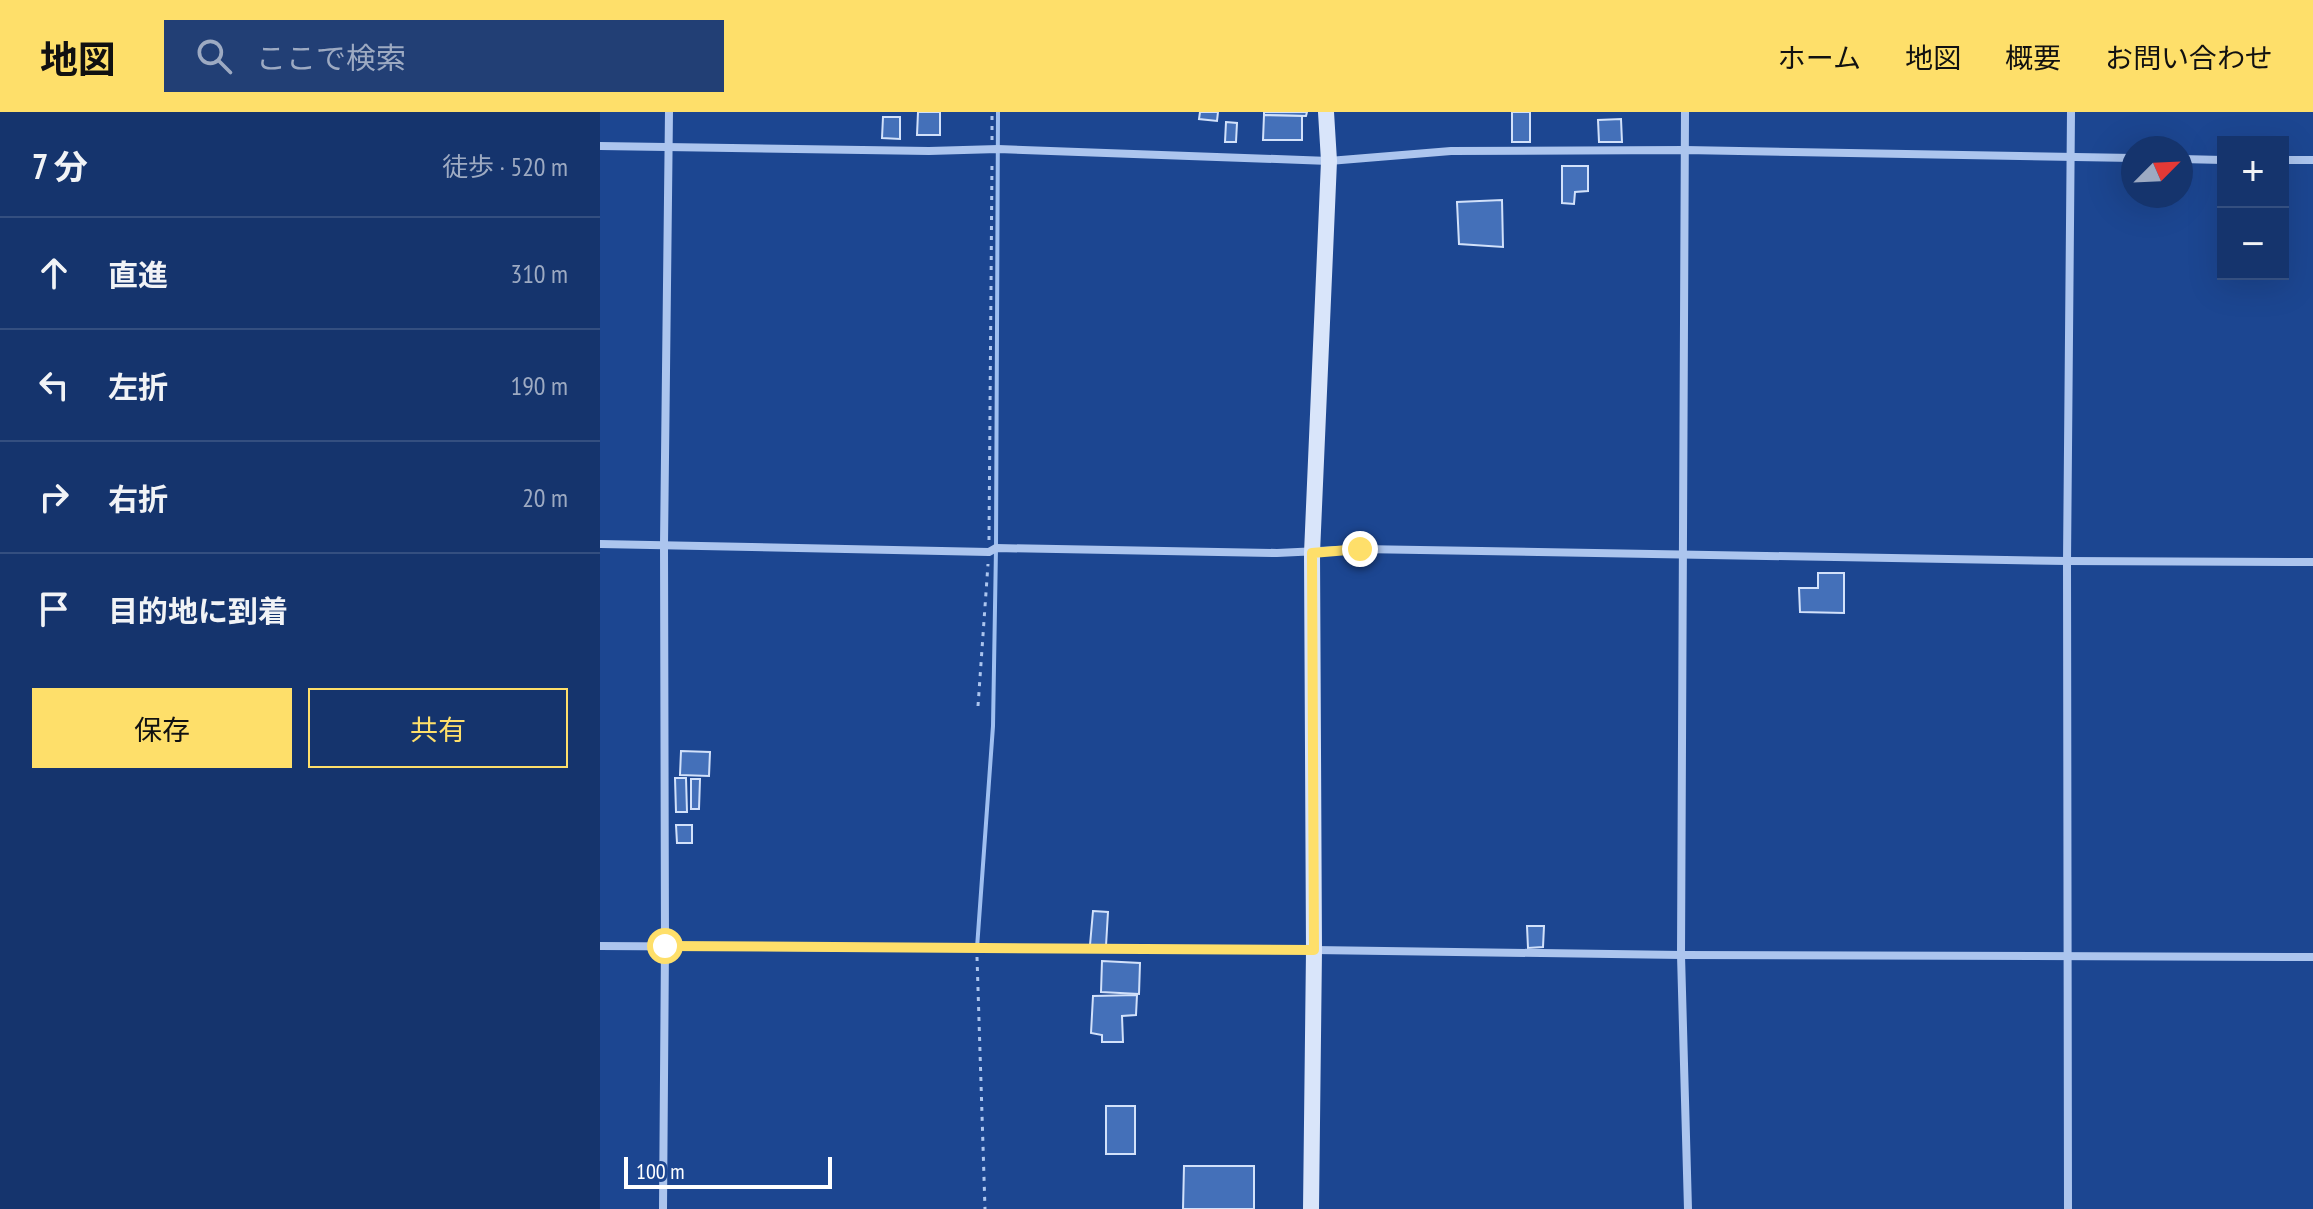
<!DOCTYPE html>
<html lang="ja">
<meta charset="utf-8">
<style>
body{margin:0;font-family:"PT Sans Narrow","Noto Sans JP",sans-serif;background:#223f75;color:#f1f3f6}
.controls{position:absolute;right:24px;top:24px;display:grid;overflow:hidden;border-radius:0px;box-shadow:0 8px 32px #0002}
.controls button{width:72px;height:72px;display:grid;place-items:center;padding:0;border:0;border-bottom:2px solid #344f80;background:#15346d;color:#f1f3f6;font:40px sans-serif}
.compass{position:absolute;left:1521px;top:24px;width:72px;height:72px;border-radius:50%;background:#15346d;box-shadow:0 8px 32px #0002;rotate:66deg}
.scale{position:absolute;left:24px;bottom:20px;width:208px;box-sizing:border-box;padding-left:8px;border:4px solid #fff;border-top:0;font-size:22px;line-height:28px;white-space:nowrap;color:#fff;-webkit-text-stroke:6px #1c4691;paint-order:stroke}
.stop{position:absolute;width:24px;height:24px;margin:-18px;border:6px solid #fedf6a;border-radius:50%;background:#fff}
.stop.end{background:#fedf6a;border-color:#fff;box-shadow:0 2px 8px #0008}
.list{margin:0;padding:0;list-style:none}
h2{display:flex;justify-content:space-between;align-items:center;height:104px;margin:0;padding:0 32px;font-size:34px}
h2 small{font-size:26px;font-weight:400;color:#9daac2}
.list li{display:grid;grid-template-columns:52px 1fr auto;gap:24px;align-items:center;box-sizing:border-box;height:112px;padding:0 32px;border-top:2px solid #344f80}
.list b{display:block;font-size:30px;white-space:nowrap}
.list em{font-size:26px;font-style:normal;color:#9daac2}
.actions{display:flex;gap:16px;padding:24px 32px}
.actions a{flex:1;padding:18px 0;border:2px solid #fedf6a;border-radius:0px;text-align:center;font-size:28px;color:#fedf6a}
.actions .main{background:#fedf6a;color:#111}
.icon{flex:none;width:44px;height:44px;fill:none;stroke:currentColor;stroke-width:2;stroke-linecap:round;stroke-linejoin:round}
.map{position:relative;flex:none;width:1713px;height:1097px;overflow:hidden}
header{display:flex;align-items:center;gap:48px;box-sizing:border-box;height:112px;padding:0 40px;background:#fedf6a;color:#111}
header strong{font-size:38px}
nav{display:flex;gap:44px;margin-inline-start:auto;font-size:28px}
.search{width:560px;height:72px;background:#223f75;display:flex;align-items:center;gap:20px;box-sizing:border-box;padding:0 28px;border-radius:0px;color:#9daac2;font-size:30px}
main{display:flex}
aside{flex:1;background:#15346d}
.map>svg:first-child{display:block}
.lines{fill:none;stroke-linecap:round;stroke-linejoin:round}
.stream{stroke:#9fbff0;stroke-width:4}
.building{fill:#4470b9;stroke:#d2e1fa;stroke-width:2}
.path{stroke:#acc5ee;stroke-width:3;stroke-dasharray:4 6;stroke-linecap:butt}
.street{stroke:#acc5ee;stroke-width:8}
.secondary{stroke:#d9e5fa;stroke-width:16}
.route{stroke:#fedf6a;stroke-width:10}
</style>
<header>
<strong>地図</strong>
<div class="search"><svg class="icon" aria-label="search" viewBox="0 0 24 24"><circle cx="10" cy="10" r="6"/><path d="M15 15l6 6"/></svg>ここで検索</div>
<nav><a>ホーム</a><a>地図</a><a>概要</a><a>お問い合わせ</a></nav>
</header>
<main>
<aside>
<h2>7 分<small>徒歩 · 520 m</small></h2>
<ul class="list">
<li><svg class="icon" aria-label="ahead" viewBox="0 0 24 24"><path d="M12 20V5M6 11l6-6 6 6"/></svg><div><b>直進</b></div><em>310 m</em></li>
<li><svg class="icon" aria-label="left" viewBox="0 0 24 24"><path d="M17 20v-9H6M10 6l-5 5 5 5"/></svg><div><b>左折</b></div><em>190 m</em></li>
<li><svg class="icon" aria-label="right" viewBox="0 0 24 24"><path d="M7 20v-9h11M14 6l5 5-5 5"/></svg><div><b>右折</b></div><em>20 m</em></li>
<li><svg class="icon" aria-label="arrive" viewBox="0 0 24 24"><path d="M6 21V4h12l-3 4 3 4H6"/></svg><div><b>目的地に到着</b></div></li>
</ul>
<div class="actions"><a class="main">保存</a><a>共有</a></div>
</aside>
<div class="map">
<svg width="1713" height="1097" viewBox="0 0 1713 1097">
<rect width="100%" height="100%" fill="#1c4691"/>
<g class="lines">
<!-- stream -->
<polyline class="stream" points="377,836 393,614 396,436 398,0"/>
</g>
<!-- building -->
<g class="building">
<polygon points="318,0 340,0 340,23 317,23"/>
<polygon points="600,0 618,0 617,9 599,7"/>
<polygon points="664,0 707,0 706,4 664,3"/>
<rect x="912" y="0" width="18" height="30"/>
<polygon points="664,3 702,4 702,28 663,28"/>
<polygon points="283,5 300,5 300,27 282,26"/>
<polygon points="1021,7 1022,30 999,30 998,8"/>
<polygon points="626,10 637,11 636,30 625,30"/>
<polygon points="962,54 988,54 988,79 975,80 974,92 962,91"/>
<polygon points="902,88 903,135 859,132 857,90"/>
<polygon points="1218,461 1244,461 1244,501 1200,500 1199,476 1218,476"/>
<polygon points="81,639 110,640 109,664 80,663"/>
<polygon points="75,666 86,666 87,700 76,700"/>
<polygon points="91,667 100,667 99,697 91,697"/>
<polygon points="76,713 92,713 92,731 77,731"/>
<polygon points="493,799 508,800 506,834 490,833"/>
<polygon points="927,814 944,814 943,835 928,836"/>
<polygon points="502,849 540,851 539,882 501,880"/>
<polygon points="537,883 536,903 522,904 523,930 502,930 502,923 491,921 493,884"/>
<rect x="506" y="994" width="29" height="48"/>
<polygon points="584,1054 654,1054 654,1097 583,1097"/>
</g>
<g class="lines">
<!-- path -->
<g class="path">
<polyline points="392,28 392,0"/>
<polyline points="389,428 392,48"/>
<polyline points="378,594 388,452"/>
<polyline points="377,845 385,1097"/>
</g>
<!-- street -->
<g class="street">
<polyline points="1085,0 1081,843 1088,1097"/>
<polyline points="0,34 329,39 398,37 729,49 851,39 1085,38 1533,46"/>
<polyline points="1581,47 1623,48"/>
<polyline points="1683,48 1713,48"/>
<polyline points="0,432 389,440 396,436 677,441 760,437 1467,449 1713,450"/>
<polyline points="0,834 714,838 1081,843 1713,845"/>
<polyline points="63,1097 65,834 64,432 69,0"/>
<polyline points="1468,1097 1467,449 1471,0"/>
</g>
<!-- secondary -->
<polyline class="secondary" points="711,1097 714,838 712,441 729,49 726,0"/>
</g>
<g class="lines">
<!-- route -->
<polyline class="route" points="65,834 714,838 712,441 760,437"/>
</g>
</svg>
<div class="controls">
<button>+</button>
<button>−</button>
</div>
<svg class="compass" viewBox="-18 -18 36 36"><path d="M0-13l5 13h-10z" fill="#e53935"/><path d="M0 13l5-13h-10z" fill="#9daac2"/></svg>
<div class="scale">100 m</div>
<div class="stop" style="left:65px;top:834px"></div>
<div class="stop end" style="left:760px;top:437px"></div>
</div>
</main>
